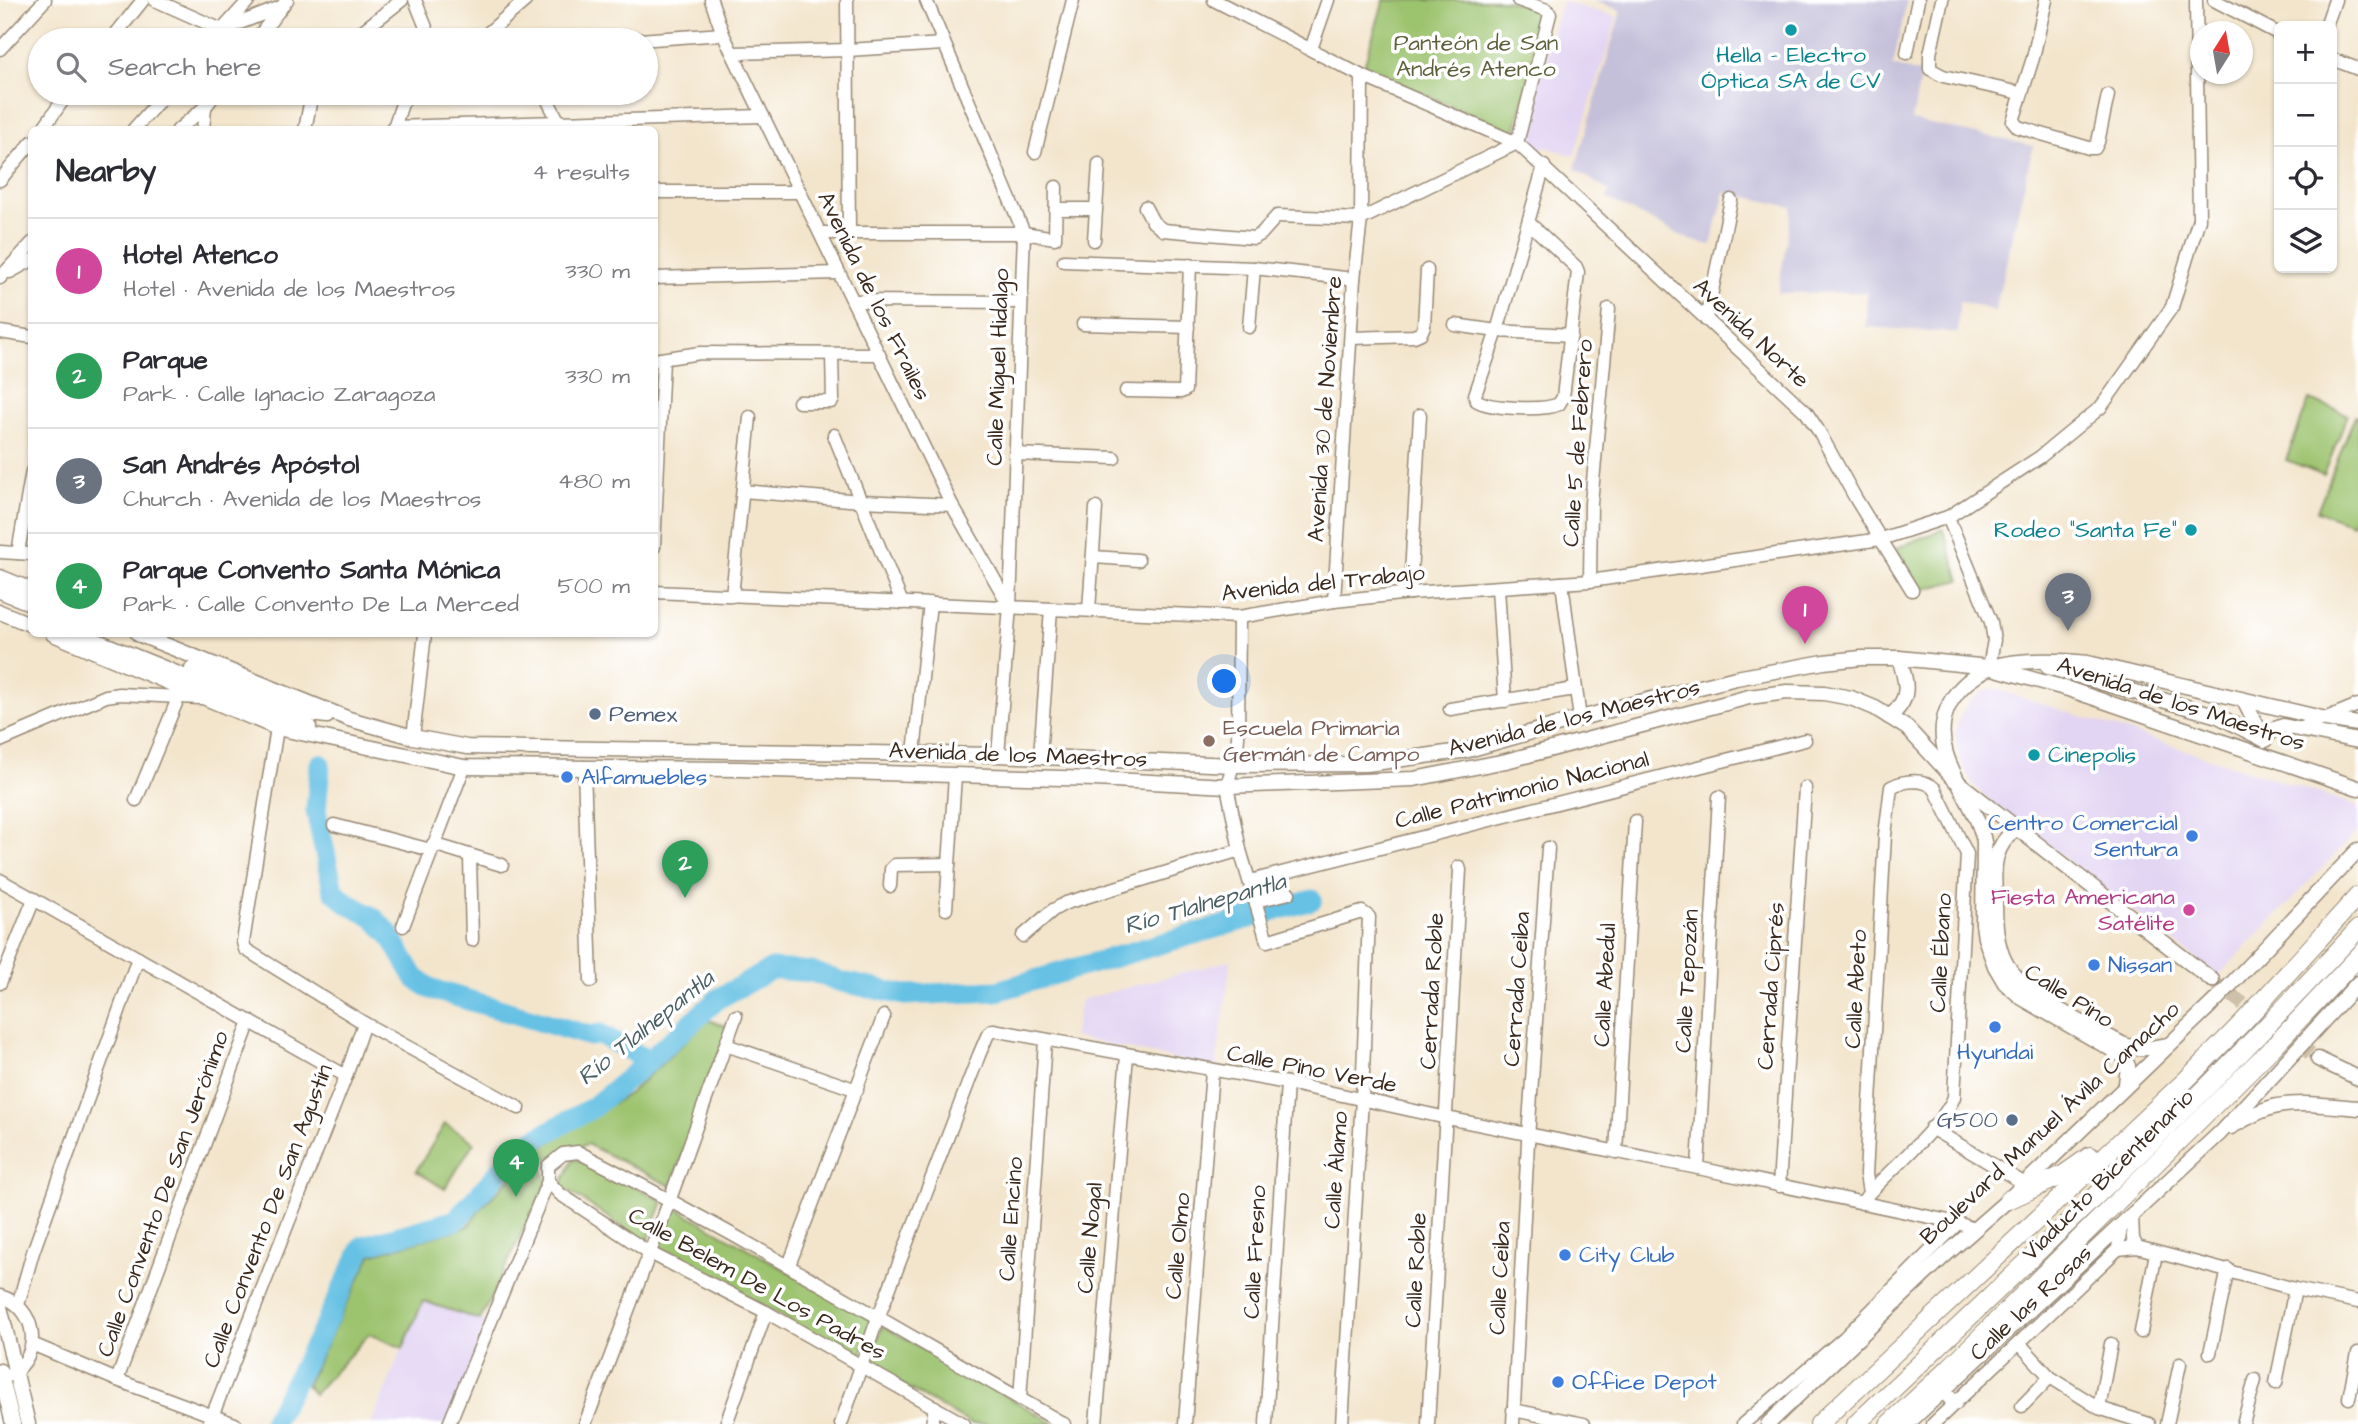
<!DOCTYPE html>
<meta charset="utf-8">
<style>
body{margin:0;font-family:"Architects Daughter",sans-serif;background:#f2f2f3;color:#2b2b33}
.controls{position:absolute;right:21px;top:21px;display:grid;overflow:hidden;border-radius:10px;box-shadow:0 2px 5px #0004}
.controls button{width:63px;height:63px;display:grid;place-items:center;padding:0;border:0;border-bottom:2px solid #e1e1e2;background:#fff;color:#2b2b33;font:35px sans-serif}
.compass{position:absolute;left:2190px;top:21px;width:63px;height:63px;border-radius:50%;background:#fff;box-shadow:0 2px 5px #0004;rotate:11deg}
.you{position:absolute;left:1225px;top:682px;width:24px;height:24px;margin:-18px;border:5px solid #fff;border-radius:50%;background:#1a73e8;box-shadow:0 0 0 10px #1a73e833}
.badge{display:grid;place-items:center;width:46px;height:46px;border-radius:50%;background:#2563eb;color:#fff;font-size:23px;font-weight:700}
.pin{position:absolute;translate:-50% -58px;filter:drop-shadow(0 2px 4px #0008)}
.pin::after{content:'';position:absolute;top:37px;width:24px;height:21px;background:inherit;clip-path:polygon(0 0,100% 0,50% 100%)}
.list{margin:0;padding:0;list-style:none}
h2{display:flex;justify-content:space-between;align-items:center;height:91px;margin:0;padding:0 28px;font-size:30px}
h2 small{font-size:23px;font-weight:400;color:#7c7c81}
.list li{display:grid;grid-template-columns:46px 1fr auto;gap:21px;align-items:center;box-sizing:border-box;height:105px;padding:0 28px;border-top:2px solid #e1e1e2}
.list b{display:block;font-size:26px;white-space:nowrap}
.list p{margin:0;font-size:23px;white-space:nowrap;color:#7c7c81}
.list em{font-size:23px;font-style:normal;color:#7c7c81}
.icon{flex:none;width:38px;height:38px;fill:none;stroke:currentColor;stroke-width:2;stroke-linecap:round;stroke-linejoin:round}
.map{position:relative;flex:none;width:2358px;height:1424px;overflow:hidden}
.search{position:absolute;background:#fff;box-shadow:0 2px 5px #0004;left:28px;top:28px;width:630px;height:77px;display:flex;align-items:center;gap:18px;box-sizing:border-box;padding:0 24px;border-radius:38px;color:#7c7c81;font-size:26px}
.panel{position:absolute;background:#fff;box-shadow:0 2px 5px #0004;left:28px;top:126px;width:630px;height:511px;border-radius:10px}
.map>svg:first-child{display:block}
.built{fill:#e2d4f3}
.industrial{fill:#c5c0da}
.green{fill:#9cc36e;stroke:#6c7646;stroke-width:2}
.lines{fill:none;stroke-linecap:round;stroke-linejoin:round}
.river{stroke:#66c1e4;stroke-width:21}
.major-tunnel{stroke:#cec0a9;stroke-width:14;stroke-dasharray:14 7;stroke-linecap:butt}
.minor-casing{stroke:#978875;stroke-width:15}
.major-casing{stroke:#978875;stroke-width:17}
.highway-casing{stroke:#978875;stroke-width:20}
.minor{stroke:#fff;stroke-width:12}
.major{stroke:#fff;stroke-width:14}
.highway{stroke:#fff;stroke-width:18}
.highway-bridge-casing{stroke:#978875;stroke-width:20;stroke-linecap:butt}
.highway-bridge{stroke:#fff;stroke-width:18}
.culture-dot{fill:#0f9aa8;stroke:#fff;stroke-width:2.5}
.service-dot{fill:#5c6f8a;stroke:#fff;stroke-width:2.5}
.education-dot{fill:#8d6e63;stroke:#fff;stroke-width:2.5}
.shop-dot{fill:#3f7fe0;stroke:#fff;stroke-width:2.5}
.hotel-dot{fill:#d1479c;stroke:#fff;stroke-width:2.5}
.labels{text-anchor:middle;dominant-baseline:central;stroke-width:7;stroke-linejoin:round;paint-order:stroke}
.park-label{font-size:23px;fill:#5d603a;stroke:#fff}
.culture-label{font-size:23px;fill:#0d838f;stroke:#fff}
.street-label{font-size:23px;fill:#3b2a1e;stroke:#fff}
.service-label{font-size:23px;fill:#4e5e75;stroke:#fff;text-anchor:start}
.education-label{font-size:23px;fill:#785e54;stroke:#fff;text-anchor:start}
.shop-label{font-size:23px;fill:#366cbe;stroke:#fff;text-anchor:start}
.hotel-label{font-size:23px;fill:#b23c85;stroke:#fff;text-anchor:end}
.water-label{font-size:24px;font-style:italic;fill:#4a5f63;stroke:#fff}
</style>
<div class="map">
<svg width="2358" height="1424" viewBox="0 0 2358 1424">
<rect width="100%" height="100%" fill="#fff"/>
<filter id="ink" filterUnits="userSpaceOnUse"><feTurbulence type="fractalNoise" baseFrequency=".0143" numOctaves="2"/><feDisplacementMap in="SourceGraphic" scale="14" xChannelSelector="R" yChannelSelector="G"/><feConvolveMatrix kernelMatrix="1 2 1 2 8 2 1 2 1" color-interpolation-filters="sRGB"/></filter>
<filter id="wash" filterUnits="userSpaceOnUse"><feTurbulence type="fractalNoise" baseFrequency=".00686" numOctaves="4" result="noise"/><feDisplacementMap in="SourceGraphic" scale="28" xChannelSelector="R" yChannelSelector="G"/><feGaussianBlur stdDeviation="1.57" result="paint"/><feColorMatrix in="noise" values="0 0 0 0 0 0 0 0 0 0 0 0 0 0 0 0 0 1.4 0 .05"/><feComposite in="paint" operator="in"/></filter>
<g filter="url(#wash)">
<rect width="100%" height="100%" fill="#f3e5cc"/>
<!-- built -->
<g class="built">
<polygon points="1562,1 1617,17 1574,156 1544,146 1540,153 1520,146"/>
<polygon points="1988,689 1996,689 2358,806 2358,831 2218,976 1984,796 1973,785 1960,761 1955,734 1958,721 1970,700"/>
<polygon points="1231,960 1216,1068 1073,1037 1081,1000"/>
<polygon points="422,1301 492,1324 453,1424 371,1424"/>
</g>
<!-- industrial -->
<polygon class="industrial" points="1593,0 1907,0 1893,66 1921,73 1912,120 2033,146 1995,311 1959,301 1958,333 1866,327 1867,292 1778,293 1792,207 1725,192 1711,245 1690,240 1606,198 1610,192 1575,169 1621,11"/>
<!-- green -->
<g class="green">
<polygon points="1384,0 1507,0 1546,14 1515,132 1363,69"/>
<polygon points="2309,400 2348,414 2324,475 2286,460"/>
<polygon points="2355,416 2358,417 2358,509 2352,524 2317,511"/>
<polygon points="1943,529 1960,580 1921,590 1897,548"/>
<polygon points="708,1020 729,1027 671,1186 587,1144 540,1161 547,1181 480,1320 423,1301 403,1348 369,1334 314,1394 306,1385 371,1255 467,1227 480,1209 539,1149 630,1093"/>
<polygon points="445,1124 474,1142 445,1189 416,1171"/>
<polygon points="573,1159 588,1163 663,1201 647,1243 561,1186"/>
<polygon points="675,1207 875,1321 859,1360 659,1247"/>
<polygon points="883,1326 1055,1424 971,1424 868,1365"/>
</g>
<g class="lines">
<!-- river -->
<g class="river">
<polyline points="320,764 316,811 333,890 347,903 374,918 390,935 415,978 431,989 590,1036 600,1034 649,1061"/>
<polyline points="273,1422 322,1331 363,1246 456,1220 521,1147 592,1108 637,1071 719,998 772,969 812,972 842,982 905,995 997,991 1312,900"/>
</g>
</g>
</g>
<g filter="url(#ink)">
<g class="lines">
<!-- major-tunnel -->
<polyline class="major-tunnel" points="2215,983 2318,1059"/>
<!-- minor casing -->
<g class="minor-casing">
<g id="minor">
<polyline points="155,0 222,30 281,7"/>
<polyline points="415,0 431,40"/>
<polyline points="711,0 723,34 952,505 1009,605"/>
<polyline points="847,0 849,232"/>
<polyline points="926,0 1024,233 1010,606 998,755"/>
<polyline points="1214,0 1362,76 1517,143 1806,412 1818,430 1856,499 1912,590"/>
<polyline points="1942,0 1930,54 1930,69 1943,76 2020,93"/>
<polyline points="2046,0 2033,58 2013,121 2018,127 2089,148 2095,148 2098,142 2108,95"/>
<polyline points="2214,0 2279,34"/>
<polyline points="2326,26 2335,0"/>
<polyline points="111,40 143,0"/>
<polyline points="213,40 249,0"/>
<polyline points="256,40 287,0"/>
<polyline points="351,40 402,0"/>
<polyline points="480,40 526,0"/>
<polyline points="639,40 723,34"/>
<polyline points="0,49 45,0"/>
<polyline points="1311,49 1328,0"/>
<polyline points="733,53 848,50 943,44"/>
<polyline points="1907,53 1918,0"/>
<polyline points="2332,59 2358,69"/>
<polyline points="544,93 563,130"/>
<polyline points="393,127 763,116"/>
<polyline points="42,130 68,93"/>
<polyline points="133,130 166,93"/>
<polyline points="178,130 205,107 216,93"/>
<polyline points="203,130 205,107"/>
<polyline points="305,130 312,93"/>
<polyline points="393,130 402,104 409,93"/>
<polyline points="1517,143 1550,14 1547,10 1518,0"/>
<polyline points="1035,152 1073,0"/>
<polyline points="0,180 32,142"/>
<polyline points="654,192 800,192"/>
<polyline points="1145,207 1153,222 1163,230 1254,238 1261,234 1277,216 1361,219 1517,143"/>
<polyline points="1056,209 1095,209"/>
<path d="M1529,223l47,44 2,5 -15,125 -4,7c-15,7 -70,5 -83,-4l-1,-5 22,-64 47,-165"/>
<polyline points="821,233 1024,233 1055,238 1056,187"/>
<polyline points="1094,240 1099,164"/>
<polyline points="1064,261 1254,268 1354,279"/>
<polyline points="10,272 32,260"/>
<polyline points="0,278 32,243"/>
<polyline points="654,278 839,273"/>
<polyline points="853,301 1021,302"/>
<polyline points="1706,320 1731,200"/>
<polyline points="1083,324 1188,327"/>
<polyline points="1455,325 1497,331 1571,335"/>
<polyline points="1249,327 1254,268"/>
<polyline points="0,332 32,337"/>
<polyline points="1351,338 1414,336 1421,333 1424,326 1427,270"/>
<polyline points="654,360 700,353 879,354"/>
<polyline points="1126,391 1181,392 1185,390 1190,265"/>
<polyline points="799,402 831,402 833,400 832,354"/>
<polyline points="834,435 902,603"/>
<polyline points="1015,454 1114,458"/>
<polyline points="743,491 861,501 952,505"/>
<polyline points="1948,517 1991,622 1994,640 1989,667"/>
<polyline points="654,547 663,360"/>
<polyline points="0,552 32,554"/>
<polyline points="18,553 32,471"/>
<polyline points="1093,557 1138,560"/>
<polyline points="1590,581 1591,503 1609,309"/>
<polyline points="1562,583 1580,719"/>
<polyline points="1498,588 1505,701"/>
<polyline points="654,592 1239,617 1334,601 1410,593 1590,581 1881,539 1948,517 2040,457 2101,407 2172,307 2199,219 2196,0"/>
<polyline points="1410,593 1420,415"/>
<polyline points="732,596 750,417"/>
<polyline points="1334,601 1354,279 1361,219 1362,76"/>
<polyline points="1089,610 1096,508"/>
<polyline points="1239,617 1238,737 1237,750 1227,786 1240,850 1267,941 1362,912 1369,917 1362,1099 1342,1424"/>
<polyline points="1450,709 1575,689"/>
<polyline points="277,728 243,942 245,949 364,1023 519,1108"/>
<polyline points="2302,728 2358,705"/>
<polyline points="413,737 425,634"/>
<polyline points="0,741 106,696 119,694 200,698"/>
<polyline points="914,753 930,603"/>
<polyline points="1040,756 1051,609"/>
<polyline points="584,767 591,981"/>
<polyline points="136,800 179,696"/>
<polyline points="334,825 431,850"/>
<polyline points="433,844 502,865"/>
<polyline points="470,857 472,940"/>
<polyline points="0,880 346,1076"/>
<polyline points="1250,881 1805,740"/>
<polyline points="890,886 891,869 895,865 949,864"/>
<polyline points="1256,901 1289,893"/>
<polyline points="946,909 955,776"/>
<polyline points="403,926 464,767"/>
<polyline points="1023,936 1053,910 1066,903 1240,850"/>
<polyline points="0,983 34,899"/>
<polyline points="726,1045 857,1090"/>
<polyline points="1931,1128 2025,1184"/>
<polyline points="1616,1152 1635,821"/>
<polyline points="1698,1168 1719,797"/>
<polyline points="548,1181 560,1194 650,1253 766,1312 964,1424"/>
<polyline points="1779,1186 1805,788"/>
<path d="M1862,1203l7,-10c21,-22 76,-71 85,-96l13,-243 -32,-65c-10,-11 -31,-9 -44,-2l-6,48 -19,339 3,19"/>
<polyline points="2132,1216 2133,1239 2137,1247"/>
<polyline points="2118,1249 2137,1247 2295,1289 2358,1302"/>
<polyline points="789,1265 884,1016"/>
<path d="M0,1296c37,11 44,59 10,79"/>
<polyline points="18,1305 33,1252 138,958"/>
<polyline points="2141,1332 2156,1253"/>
<polyline points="2019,1343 2050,1377 2099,1408 2149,1424"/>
<polyline points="32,1344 117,1380 235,1424"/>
<polyline points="2210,1353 2228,1269"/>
<polyline points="117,1380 250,1021"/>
<polyline points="2276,1383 2295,1289"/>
<polyline points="2349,1398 2358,1353"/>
<polyline points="1020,1399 1045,1041"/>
<polyline points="2022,1406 2050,1377"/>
<polyline points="2099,1408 2111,1344"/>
<polyline points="1513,1410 1584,1424"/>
<polyline points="209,1424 346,1076 364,1023"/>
<path d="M449,1424l99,-243v-15l15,-12 15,-2c166,85 324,180 486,272"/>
<polyline points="585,1424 666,1210 736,1016"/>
<polyline points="726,1424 766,1312"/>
<polyline points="841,1424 875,1326 979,1055 988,1034 993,1030 1287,1083 1447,1118 1698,1168 1958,1223 1974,1229"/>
<polyline points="932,1424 935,1407"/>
<polyline points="1096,1424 1127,1055"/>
<polyline points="1185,1424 1212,1071"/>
<polyline points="1266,1424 1287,1083"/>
<polyline points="1428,1424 1460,870 1459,867"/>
<polyline points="1513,1424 1529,1123 1548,848"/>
<polyline points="1743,1424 1844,1338 1958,1223"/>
<polyline points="1933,1424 2118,1249 2121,1226"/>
<polyline points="2167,1424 2180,1364"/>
<polyline points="2243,1424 2255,1380"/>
</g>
</g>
<!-- major casing -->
<g class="major-casing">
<g id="major">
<polyline points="0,577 32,590"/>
<polyline points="0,591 32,604"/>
<polyline points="0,612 32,625"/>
<polyline points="53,634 277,728 464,767 740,769 1095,779 1227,786 1414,779 1506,761 1749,697 1787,692 1824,693 1851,698 1875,708 1907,728 1955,780 2212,980"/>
<polyline points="80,634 309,727"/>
<polyline points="138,634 349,719 413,737 467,747 998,755 1233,765 1367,764 1468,750 1624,706 1736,678 1824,662 1861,658 1899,658 1989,667 2068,689 2358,788"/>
<polyline points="2048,667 2218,716 2265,740"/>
<polyline points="192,669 301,713 327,716"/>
<polyline points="2244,701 2264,739"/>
<path d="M1889,717c23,-18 18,-34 10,-59"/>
<polyline points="2265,740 2272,730 2283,726 2358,741"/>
<path d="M2017,827c-24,21 -24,38 -22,69 0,20 0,40 7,59 14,39 84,69 120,89 16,7 29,4 46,1"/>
<polyline points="2318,1059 2358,1078"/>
<path d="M2126,1084l2,-18 -5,-10 -101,-58 -17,-15 -10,-17 -10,-28 -2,-14 1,-82c-5,-29 -29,-58 -38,-88 -10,-33 3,-61 31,-79 4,-3 9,-6 14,-8 30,-8 66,-7 97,-4l238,56 32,5"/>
<path d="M2231,1127c12,-7 25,-15 39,-19 28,-8 60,-2 88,0"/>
<polyline points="0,1307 28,1424"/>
<polyline points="0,1371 13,1424"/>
<polyline points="1943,1391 1955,1403"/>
<polyline points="1768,1424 1943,1257 2008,1200 2218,998 2358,850"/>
<polyline points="1907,1424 2220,1133 2358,983"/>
</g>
</g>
<!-- highway casing -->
<g class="highway-casing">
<g id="highway">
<polyline points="2008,1200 2063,1175 2090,1156"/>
<polyline points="1819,1424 2186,1080 2244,1021 2358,896"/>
<path d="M1856,1424c171,-162 343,-321 502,-495"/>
<polyline points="1889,1424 1948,1369 2274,1046"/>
</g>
</g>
<!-- minor -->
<use href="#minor" class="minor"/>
<!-- major -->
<use href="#major" class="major"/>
<!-- highway -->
<use href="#highway" class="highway"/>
<!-- highway-bridge casing -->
<g class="highway-bridge-casing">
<polyline id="highway-bridge" points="2274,1046 2358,957"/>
</g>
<!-- highway-bridge -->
<use href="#highway-bridge" class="highway-bridge"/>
</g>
</g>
<!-- markers -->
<g class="culture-dot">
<circle cx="1791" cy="30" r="7"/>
<circle cx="2191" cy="530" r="7"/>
<circle cx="2034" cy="755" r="7"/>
</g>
<g class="service-dot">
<circle cx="595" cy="714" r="7"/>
<circle cx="2012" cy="1120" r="7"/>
</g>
<circle class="education-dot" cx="1209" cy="741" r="7"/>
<g class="shop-dot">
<circle cx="567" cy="777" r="7"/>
<circle cx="2192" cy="836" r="7"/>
<circle cx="2094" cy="965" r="7"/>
<circle cx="1995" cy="1027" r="7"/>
<circle cx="1565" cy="1255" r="7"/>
<circle cx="1558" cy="1382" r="7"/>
</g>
<circle class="hotel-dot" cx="2189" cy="910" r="7"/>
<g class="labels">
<!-- park labels -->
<g class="park-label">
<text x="1476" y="43">Panteón de San<tspan x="1476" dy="26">Andrés Atenco</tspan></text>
</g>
<!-- culture labels -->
<g class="culture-label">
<text x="1791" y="55">Hella - Electro<tspan x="1791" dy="26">Óptica SA de CV</tspan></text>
<text x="2177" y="530" text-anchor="end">Rodeo "Santa Fe"</text>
<text x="2048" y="755" text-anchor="start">Cinepolis</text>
</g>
<!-- street labels -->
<g class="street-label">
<text transform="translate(874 296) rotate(64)">Avenida de los Frailes</text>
<text transform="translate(1751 333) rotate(43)">Avenida Norte</text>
<text transform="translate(998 367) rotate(-88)">Calle Miguel Hidalgo</text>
<text transform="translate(1325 409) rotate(-86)">Avenida 30 de Noviembre</text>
<text transform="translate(1578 443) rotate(-86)">Calle 5 de Febrero</text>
<text transform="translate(1323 583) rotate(-6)">Avenida del Trabajo</text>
<text transform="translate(2181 704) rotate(18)">Avenida de los Maestros</text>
<text transform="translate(1574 718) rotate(-14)">Avenida de los Maestros</text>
<text transform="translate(1018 755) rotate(2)">Avenida de los Maestros</text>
<text transform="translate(1522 790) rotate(-14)">Calle Patrimonio Nacional</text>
<text transform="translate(1941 953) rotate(-87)">Calle Ébano</text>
<text transform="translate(1687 981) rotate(-87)">Calle Tepozán</text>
<text transform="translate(1605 985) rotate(-87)">Calle Abedul</text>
<text transform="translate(1771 986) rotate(-86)">Cerrada Ciprés</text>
<text transform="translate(1517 989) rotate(-86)">Cerrada Ceiba</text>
<text transform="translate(1856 989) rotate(-87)">Calle Abeto</text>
<text transform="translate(1432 991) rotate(-87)">Cerrada Roble</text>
<text transform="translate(2069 996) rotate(32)">Calle Pino</text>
<text transform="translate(1312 1069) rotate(11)">Calle Pino Verde</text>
<text transform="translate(2050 1123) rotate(-43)">Boulevard Manuel Ávila Camacho</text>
<text transform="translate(1336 1170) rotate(-86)">Calle Álamo</text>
<text transform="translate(2108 1175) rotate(-45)">Viaducto Bicentenario</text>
<text transform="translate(163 1194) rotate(-70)">Calle Convento De San Jerónimo</text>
<text transform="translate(268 1216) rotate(-69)">Calle Convento De San Agustín</text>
<text transform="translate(1011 1219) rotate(-86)">Calle Encino</text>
<text transform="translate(1090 1238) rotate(-85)">Calle Nogal</text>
<text transform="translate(1178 1246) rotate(-85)">Calle Olmo</text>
<text transform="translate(1255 1252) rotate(-87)">Calle Fresno</text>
<text transform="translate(1416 1270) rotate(-87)">Calle Roble</text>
<text transform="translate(1500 1278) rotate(-87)">Calle Ceiba</text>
<text transform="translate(757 1284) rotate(29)">Calle Belem De Los Padres</text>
<text transform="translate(2031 1303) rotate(-43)">Calle las Rosas</text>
</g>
<!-- service labels -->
<g class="service-label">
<text x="609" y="714">Pemex</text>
<text x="1998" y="1120" text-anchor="end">G500</text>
</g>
<!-- education labels -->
<g class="education-label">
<text x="1223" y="728">Escuela Primaria<tspan x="1223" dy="26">Germán de Campo</tspan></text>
</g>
<!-- shop labels -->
<g class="shop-label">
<text x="581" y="777">Alfamuebles</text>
<text x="2178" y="823" text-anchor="end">Centro Comercial<tspan x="2178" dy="26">Sentura</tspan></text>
<text x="2108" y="965">Nissan</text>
<text x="1995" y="1052" text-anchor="middle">Hyundai</text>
<text x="1579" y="1255">City Club</text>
<text x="1572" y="1382">Office Depot</text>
</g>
<!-- hotel labels -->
<g class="hotel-label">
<text x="2175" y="897">Fiesta Americana<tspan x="2175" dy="26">Satélite</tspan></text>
</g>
<!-- water labels -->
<g class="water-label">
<text transform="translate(1205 904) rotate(-16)">Río Tlalnepantla</text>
<text transform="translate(646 1028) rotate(-39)">Río Tlalnepantla</text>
</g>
</g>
</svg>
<div class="controls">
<button>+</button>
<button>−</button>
<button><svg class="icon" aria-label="locate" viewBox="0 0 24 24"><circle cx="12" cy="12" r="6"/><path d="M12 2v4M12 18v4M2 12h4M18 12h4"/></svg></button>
<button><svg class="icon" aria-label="layers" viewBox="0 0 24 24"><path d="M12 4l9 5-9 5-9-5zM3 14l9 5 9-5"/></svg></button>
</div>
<svg class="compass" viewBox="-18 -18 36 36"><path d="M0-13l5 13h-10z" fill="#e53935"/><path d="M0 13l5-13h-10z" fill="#7c7c81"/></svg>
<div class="you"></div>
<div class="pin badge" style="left:1805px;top:644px;background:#d1479c">1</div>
<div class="pin badge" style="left:685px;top:898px;background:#2e9e5b">2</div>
<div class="pin badge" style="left:2068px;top:631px;background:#6b7280">3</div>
<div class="pin badge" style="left:516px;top:1197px;background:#2e9e5b">4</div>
<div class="search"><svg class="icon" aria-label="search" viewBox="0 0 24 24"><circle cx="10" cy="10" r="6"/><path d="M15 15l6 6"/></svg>Search here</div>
<section class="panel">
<h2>Nearby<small>4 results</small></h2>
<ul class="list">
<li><span class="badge" style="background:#d1479c">1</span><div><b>Hotel Atenco</b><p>Hotel · Avenida de los Maestros</p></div><em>330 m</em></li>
<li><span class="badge" style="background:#2e9e5b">2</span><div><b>Parque</b><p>Park · Calle Ignacio Zaragoza</p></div><em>330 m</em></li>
<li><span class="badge" style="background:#6b7280">3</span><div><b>San Andrés Apóstol</b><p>Church · Avenida de los Maestros</p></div><em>480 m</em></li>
<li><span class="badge" style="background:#2e9e5b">4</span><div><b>Parque Convento Santa Mónica</b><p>Park · Calle Convento De La Merced</p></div><em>500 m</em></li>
</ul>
</section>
</div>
